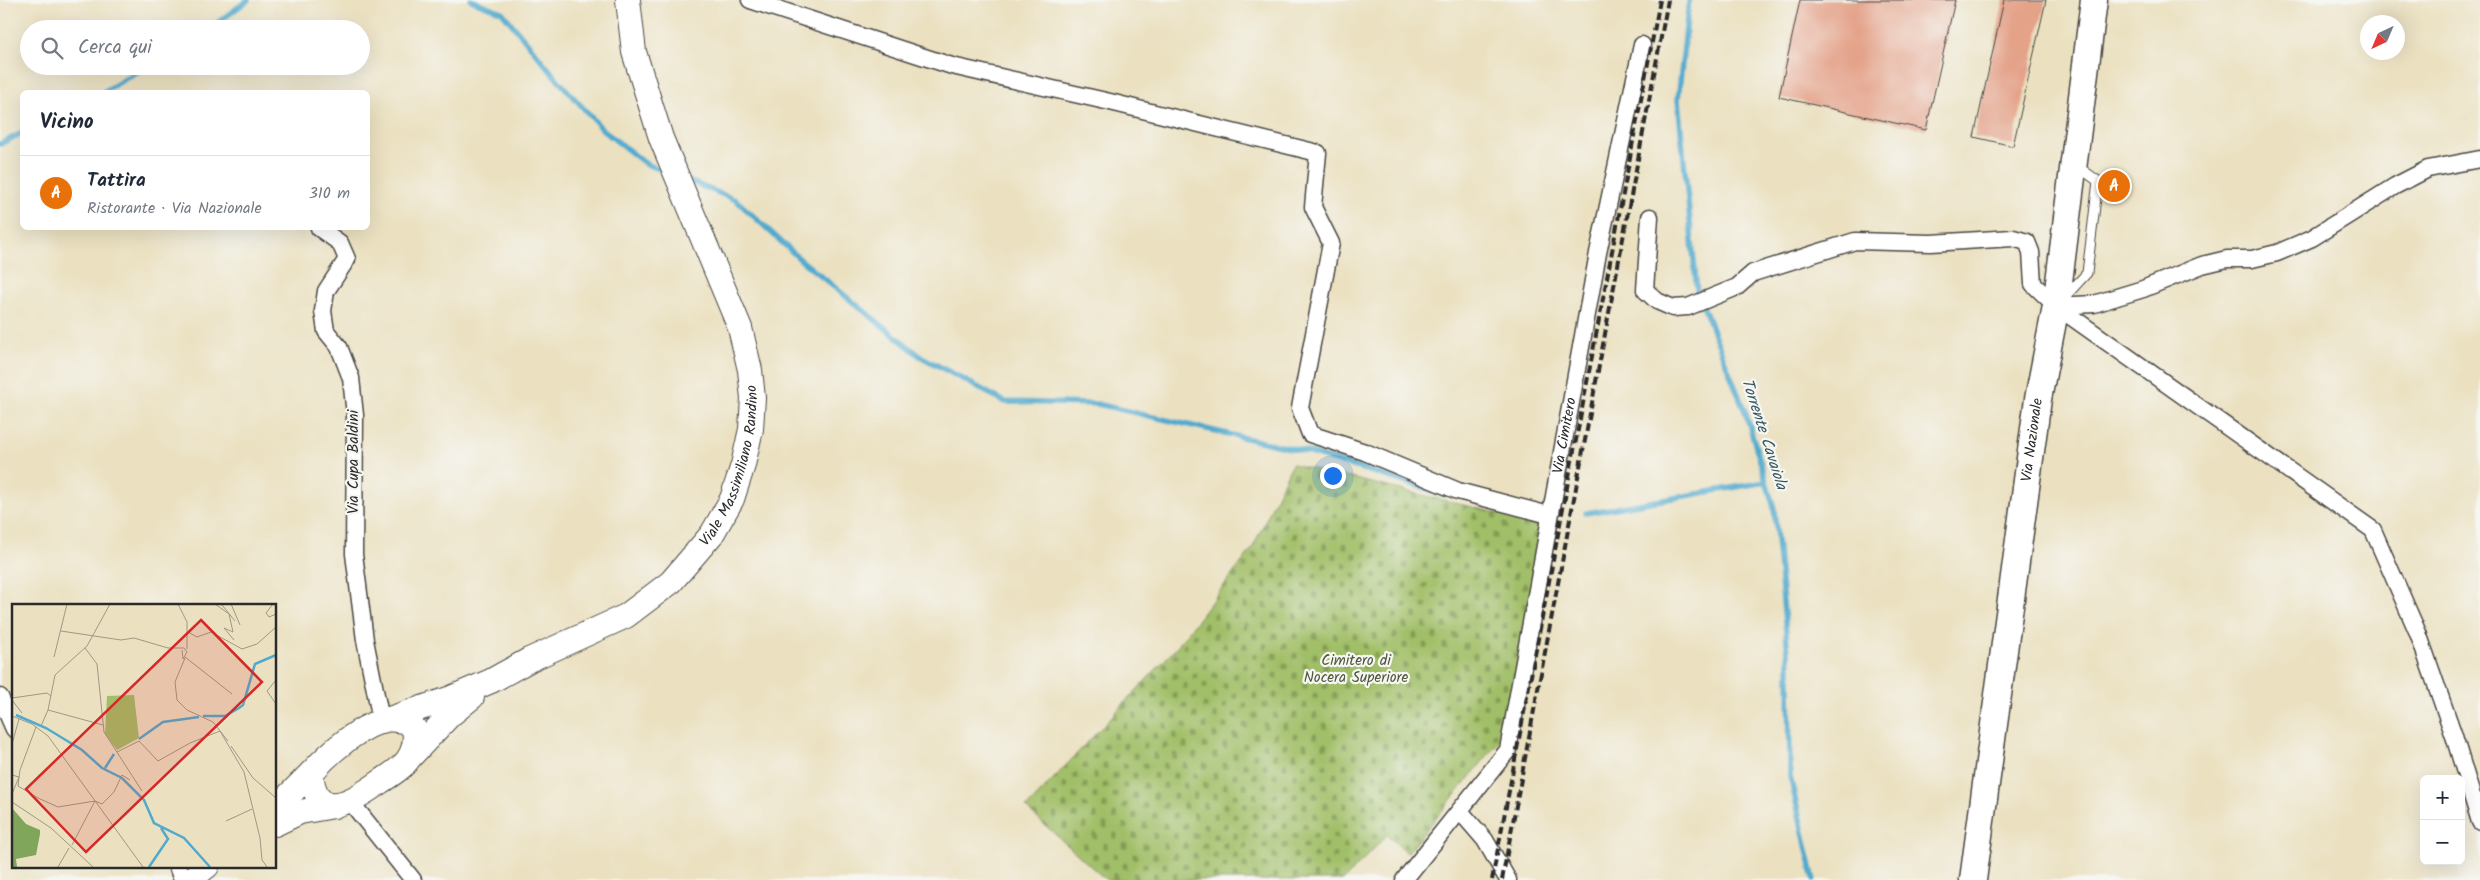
<!DOCTYPE html>
<html lang="it">
<meta charset="utf-8">
<style>
body{margin:0;font-family:Kalam,sans-serif;background:#f6f6f7;color:#1f2937}
.controls{position:absolute;right:15px;bottom:15px;display:grid;overflow:hidden;border-radius:8px;box-shadow:0 5px 20px #0002}
.controls button{width:45px;height:45px;display:grid;place-items:center;padding:0;border:0;border-bottom:1px solid #e0e1e3;background:#fff;color:#1f2937;font:25px sans-serif}
.compass{position:absolute;left:2360px;top:15px;width:45px;height:45px;border-radius:50%;background:#fff;box-shadow:0 5px 20px #0002;rotate:224deg}
.you{position:absolute;left:1332px;top:475px;width:18px;height:18px;margin:-12px;border:4px solid #fff;border-radius:50%;background:#1a73e8;box-shadow:0 0 0 8px #1a73e833}
.badge{display:grid;place-items:center;width:32px;height:32px;border-radius:50%;background:#0f766e;color:#fff;font-size:16px;font-weight:700}
.pin{position:absolute;translate:-50% -50%;border:2px solid #fff;box-shadow:0 1px 5px #0006}
.list{margin:0;padding:0;list-style:none}
h2{display:flex;justify-content:space-between;align-items:center;height:65px;margin:0;padding:0 20px;font-size:21px}
h2 small{font-size:16px;font-weight:400;color:#747a83}
.list li{display:grid;grid-template-columns:32px 1fr auto;gap:15px;align-items:center;box-sizing:border-box;height:75px;padding:0 20px;border-top:1px solid #e0e1e3}
.list b{display:block;font-size:19px;white-space:nowrap}
.list p{margin:0;font-size:16px;white-space:nowrap;color:#747a83}
.list em{font-size:16px;font-style:normal;color:#747a83}
.icon{flex:none;width:28px;height:28px;fill:none;stroke:currentColor;stroke-width:2;stroke-linecap:round;stroke-linejoin:round}
.map{position:relative;flex:none;width:2480px;height:880px;overflow:hidden}
.search{position:absolute;background:#fff;box-shadow:0 5px 20px #0002;left:20px;top:20px;width:350px;height:55px;display:flex;align-items:center;gap:12px;box-sizing:border-box;padding:0 18px;border-radius:28px;color:#747a83;font-size:19px}
.panel{position:absolute;background:#fff;box-shadow:0 5px 20px #0002;left:20px;top:90px;width:350px;height:140px;border-radius:8px}
.map>svg:first-child{display:block}
.cemetery{fill:url(#cemetery-stones);stroke:#667549}
.lines{fill:none;stroke-linecap:round;stroke-linejoin:round}
.stream{stroke:#51aace;stroke-width:5.5}
.building{fill:#e4a289}
.lane-casing{stroke:#484642;stroke-width:11}
.street-casing{stroke:#484642;stroke-width:19}
.secondary-casing{stroke:#484642;stroke-width:26}
.primary-casing{stroke:#484642;stroke-width:29}
.lane{stroke:#fff;stroke-width:9}
.street{stroke:#fff;stroke-width:16}
.secondary{stroke:#fff;stroke-width:24}
.primary{stroke:#fff;stroke-width:26}
.rail{stroke:#2b2b2b;stroke-width:4;stroke-dasharray:8 4;stroke-linecap:butt}
.labels{text-anchor:middle;dominant-baseline:central;stroke-width:4.5;stroke-linejoin:round;paint-order:stroke}
.street-label{font-size:15px;fill:#2b2b2b;stroke:#f6f6f2}
.park-label{font-size:15px;fill:#4e573d;stroke:#f6f6f2}
.water-label{font-size:16px;font-style:italic;fill:#385764;stroke:#f6f6f2}
.inset-river{fill:none;stroke:#51aace;stroke-width:2.5}
.inset-road{fill:none;stroke:#9e9885;stroke-width:1}
.view{fill:#d62828;fill-opacity:0.15;stroke:#d62828;stroke-width:2.5}
.inset-edge{fill:none;stroke:#2b2b2b;stroke-width:2.5}
</style>
<div class="map">
<svg width="2480" height="880" viewBox="0 0 2480 880">
<defs>
<pattern id="cemetery-stones" width="16" height="16" patternUnits="userSpaceOnUse" patternTransform="scale(1.25)"><rect width="16" height="16" fill="#a1bf67"/><path d="M2 7V4a2 2 0 0 1 4 0v3zM10 15v-3a2 2 0 0 1 4 0v3z" fill="#839b55"/></pattern>
</defs>
<rect width="100%" height="100%" fill="#f6f6f2"/>
<filter id="ink" filterUnits="userSpaceOnUse"><feTurbulence type="fractalNoise" baseFrequency=".02" numOctaves="2"/><feDisplacementMap in="SourceGraphic" scale="10" xChannelSelector="R" yChannelSelector="G"/><feConvolveMatrix kernelMatrix="1 2 1 2 8 2 1 2 1" color-interpolation-filters="sRGB"/></filter>
<filter id="wash" filterUnits="userSpaceOnUse"><feTurbulence type="fractalNoise" baseFrequency=".0096" numOctaves="4" result="noise"/><feDisplacementMap in="SourceGraphic" scale="20" xChannelSelector="R" yChannelSelector="G"/><feGaussianBlur stdDeviation="1.12" result="paint"/><feColorMatrix in="noise" values="0 0 0 0 0 0 0 0 0 0 0 0 0 0 0 0 0 1.4 0 .05"/><feComposite in="paint" operator="in"/></filter>
<g filter="url(#wash)">
<rect width="100%" height="100%" fill="#ebe1c1"/>
<!-- cemetery -->
<polygon class="cemetery" points="1292,464 1531,521 1539,526 1541,537 1507,732 1407,853 1387,835 1344,880 1106,880 1026,808 1175,649 1252,549"/>
<g class="lines">
<!-- stream -->
<g class="stream">
<polyline points="471,0 502,12 558,80 604,131 646,164 669,173"/>
<polyline points="1689,0 1678,100 1697,291 1746,414 1774,508 1789,664 1790,776 1814,880"/>
<polyline points="209,29 248,0"/>
<polyline points="103,92 147,66"/>
<polyline points="0,144 22,133"/>
<polyline points="687,180 736,200 802,261 920,356 1005,402 1097,404 1307,452 1445,494"/>
<polyline points="1586,513 1766,482"/>
</g>
</g>
<g id="blocks">
<!-- building -->
<g class="building">
<polygon points="1800,0 1955,0 1926,130 1779,97"/>
<polygon points="2004,0 2046,0 2013,146 1974,137"/>
</g>
</g>
</g>
<g filter="url(#ink)">
<use href="#blocks" fill-opacity="0" stroke="#484642" stroke-width="1"/>
<g class="lines">
<!-- lane casing -->
<g class="lane-casing">
<polyline id="lane" points="2064,298 2087,273 2098,181 2077,166"/>
</g>
<!-- street casing -->
<g class="street-casing">
<g id="street">
<polyline points="750,0 952,66 1110,102 1318,153 1313,207 1331,243 1300,408 1310,434 1365,452 1458,491 1549,515"/>
<polyline points="1650,217 1645,290 1657,301 1673,308 1688,307 1737,287 1753,273 1855,241 1931,243 2013,238 2027,242 2031,252 2033,284 2056,306 2373,530 2418,633 2454,736 2480,822"/>
<polyline points="319,228 340,243 347,259 326,291 323,311 326,331 339,347 351,378 355,415 354,554 365,640 381,720"/>
<polyline points="2056,306 2094,304 2143,289 2202,265 2227,259 2252,259 2277,253 2312,238 2395,186 2428,169 2480,159"/>
<polyline points="0,697 14,729"/>
<polyline points="350,801 413,880"/>
<polyline points="1460,811 1485,840 1508,880"/>
<polyline points="177,866 182,880"/>
<path id="s1" d="M1404,880l104,-130 90,-497 44,-208"/>
</g>
</g>
<!-- secondary casing -->
<g class="secondary-casing">
<g id="secondary">
<path id="s2" d="M389,719l62,-21 40,-17 38,-21 97,-44 45,-34 41,-48 20,-35 11,-34 8,-36 2,-31 -3,-28 -10,-42 -79,-190 -27,-86 -6,-52"/>
<path d="M389,719l16,2 9,7c2,11 1,20 -5,30 -6,10 -20,18 -29,24 -28,20 -64,42 -69,-9 19,-21 49,-48 78,-54z"/>
<polyline points="410,757 449,716 472,697"/>
<polyline points="275,809 311,773"/>
<polyline points="275,824 300,812 334,806"/>
<polyline points="190,880 207,866"/>
</g>
</g>
<!-- primary casing -->
<g class="primary-casing">
<g id="primary">
<path id="s3" d="M1973,880l65,-481 18,-93 38,-306"/>
</g>
</g>
<!-- lane -->
<use href="#lane" class="lane"/>
<!-- street -->
<use href="#street" class="street"/>
<!-- secondary -->
<use href="#secondary" class="secondary"/>
<!-- primary -->
<use href="#primary" class="primary"/>
<!-- rail -->
<g class="rail">
<polyline points="1492,880 1660,0"/>
<polyline points="1502,880 1668,0"/>
</g>
</g>
</g>
<g class="labels">
<!-- street labels -->
<g class="street-label">
<text stroke="none"><textPath href="#s1" startOffset="486">Via Cimitero</textPath></text>
<text stroke="none"><textPath href="#s3" startOffset="444">Via Nazionale</textPath></text>
<text transform="translate(354 462) rotate(-90)">Via Cupa Baldini</text>
<text stroke="none"><textPath href="#s2" startOffset="450">Viale Massimiliano Randino</textPath></text>
</g>
<!-- park labels -->
<g class="park-label">
<text x="1356" y="661">Cimitero di<tspan x="1356" dy="17">Nocera Superiore</tspan></text>
</g>
<!-- water labels -->
<g class="water-label">
<text transform="translate(1764 434) rotate(72)">Torrente Cavaiola</text>
</g>
</g>
<!-- overview -->
<g transform="translate(12 604)">
<rect width="264" height="264" fill="#ebe1c1"/>
<path d="M0,204l14,16 14,6v4l-4,21 -20,4 1,8h-5z" fill="#80a65c"/>
<path d="M122,91l5,43 -22,12 -12,-16 2,-38z" fill="#a1bf67"/>
<path class="inset-river" d="M4,111l30,13 36,22 20,18 20,10 22,22 10,23 30,15 26,29M191,112h22l14,-8 4,-3 12,-41 21,-9M127,135l24,-17 36,-5M93,164l9,-14M137,263l19,-28 -7,-11"/>
<path class="inset-road" d="M166,0l9,18v27M203,0l14,10 4,18 -9,-4 10,12M219,0l9,21M261,0l-7,9 3,4 7,-3M210,1l13,16M49,27l60,9 13,-2 34,10h16l3,4 -4,7 -1,-9M176,28l9,5 14,-5 31,17 15,-5 19,-17M73,44l12,16 7,68 38,59M42,53l13,-53M173,53l47,37M173,54l-10,24 2,18 10,10 26,12 15,19M264,76l-9,11 9,13M0,94l35,-5 4,3M0,96l10,13M36,106l55,15M0,112l20,8 16,12 95,131M29,122l7,-16 7,-35 32,-29 23,-42M24,123l-16,43 -2,16 20,12 20,9 37,-6 7,3 12,-12 8,-17 8,5M0,140l7,-25M219,142l22,32 23,20M105,148l22,-11 19,20 32,-18 30,-12 24,41 16,66 2,22 5,7M0,171l7,2 -7,17M0,198l39,26 42,39M214,217l26,-12M60,241l23,-44M46,263l11,-19"/>
<path class="view" d="M189,16l61,62 -176,170 -60,-63z"/>
<rect width="264" height="264" class="inset-edge"/>
</g>
</svg>
<div class="controls">
<button>+</button>
<button>−</button>
</div>
<svg class="compass" viewBox="-18 -18 36 36"><path d="M0-13l5 13h-10z" fill="#e53935"/><path d="M0 13l5-13h-10z" fill="#747a83"/></svg>
<div class="you"></div>
<div class="pin badge" style="left:2114px;top:186px;background:#e8710a">A</div>
<div class="search"><svg class="icon" aria-label="search" viewBox="0 0 24 24"><circle cx="10" cy="10" r="6"/><path d="M15 15l6 6"/></svg>Cerca qui</div>
<section class="panel">
<h2>Vicino<small></small></h2>
<ul class="list">
<li><span class="badge" style="background:#e8710a">A</span><div><b>Tattira</b><p>Ristorante · Via Nazionale</p></div><em>310 m</em></li>
</ul>
</section>
</div>
